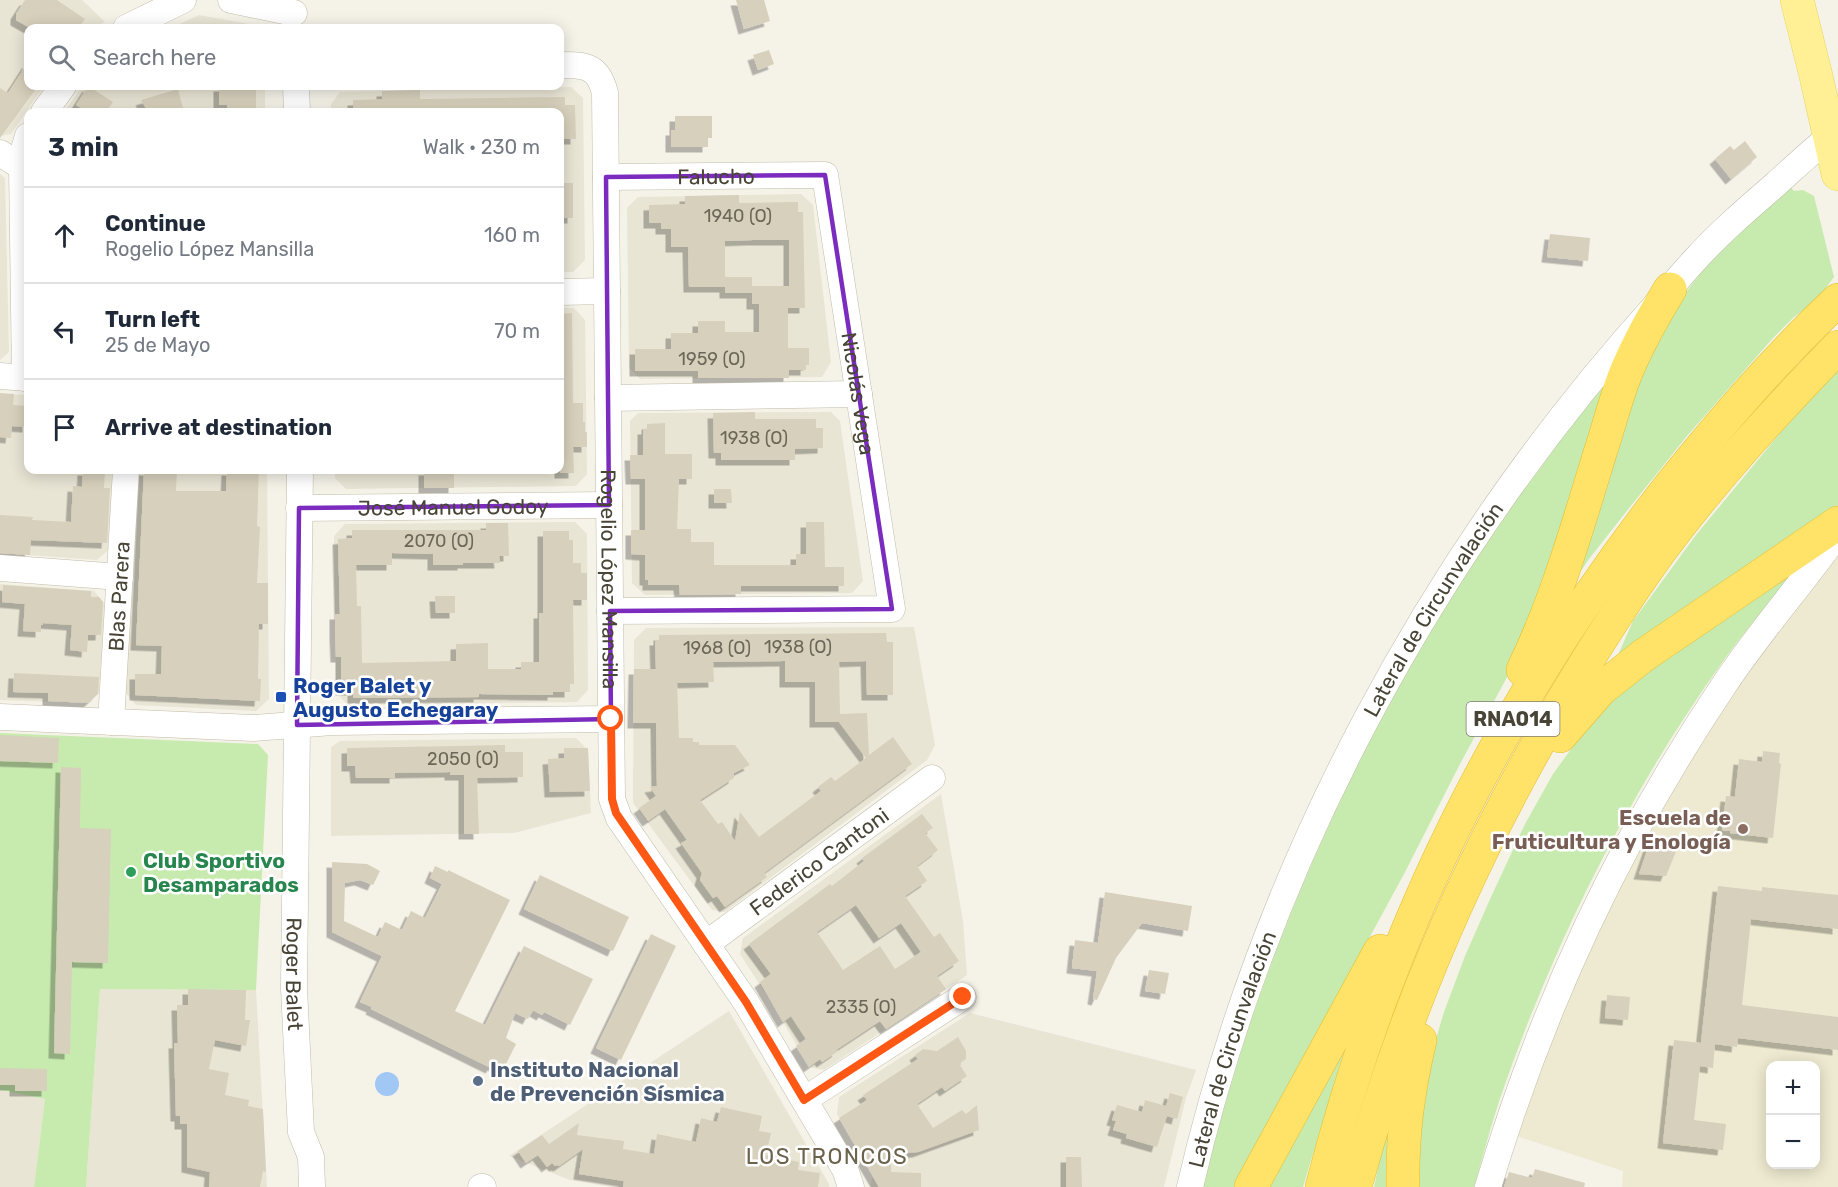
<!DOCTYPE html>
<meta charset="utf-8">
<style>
body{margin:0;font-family:Rubik,sans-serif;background:#f6f6f7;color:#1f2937}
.controls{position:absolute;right:18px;bottom:18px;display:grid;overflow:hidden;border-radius:12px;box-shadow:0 3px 15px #0003}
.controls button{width:54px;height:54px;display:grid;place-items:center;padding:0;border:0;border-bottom:2px solid #e0e1e3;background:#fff;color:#1f2937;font:30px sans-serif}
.stop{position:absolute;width:18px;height:18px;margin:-14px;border:4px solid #ff5814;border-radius:50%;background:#fff}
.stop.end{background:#ff5814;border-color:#fff;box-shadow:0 2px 6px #0008}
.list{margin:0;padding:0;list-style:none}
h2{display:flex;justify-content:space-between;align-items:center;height:78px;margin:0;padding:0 24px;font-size:26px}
h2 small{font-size:20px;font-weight:400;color:#747a83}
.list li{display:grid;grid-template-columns:39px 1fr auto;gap:18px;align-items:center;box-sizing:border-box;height:96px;padding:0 24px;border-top:2px solid #e0e1e3}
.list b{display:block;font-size:22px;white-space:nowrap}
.list p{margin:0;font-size:20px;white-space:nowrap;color:#747a83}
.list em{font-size:20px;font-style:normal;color:#747a83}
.icon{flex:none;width:33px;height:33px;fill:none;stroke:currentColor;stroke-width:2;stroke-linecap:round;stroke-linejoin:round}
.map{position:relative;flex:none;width:1838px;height:1187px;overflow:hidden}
.search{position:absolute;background:#fff;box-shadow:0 3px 15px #0003;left:24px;top:24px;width:540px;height:66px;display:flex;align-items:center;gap:15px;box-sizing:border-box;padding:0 21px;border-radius:12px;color:#747a83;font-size:22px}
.panel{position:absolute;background:#fff;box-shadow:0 3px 15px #0003;left:24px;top:108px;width:540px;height:366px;border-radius:12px}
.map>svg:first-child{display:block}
.residential{fill:#e9e5d5}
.education{fill:#eeead1;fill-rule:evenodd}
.green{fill:#c7ebae}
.water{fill:#a1c7f4}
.building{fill:#d7d0bc;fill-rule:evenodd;filter:url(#shadow)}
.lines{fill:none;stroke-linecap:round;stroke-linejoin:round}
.minor-casing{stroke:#c1bca9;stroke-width:27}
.major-casing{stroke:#ead460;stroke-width:34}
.highway-casing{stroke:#e5bc31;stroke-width:34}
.minor{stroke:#fff;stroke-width:26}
.major{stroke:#fff096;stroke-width:33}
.highway{stroke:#ffe268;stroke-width:33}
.route{stroke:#ff5814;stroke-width:8}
.marked{fill:none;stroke:#7b2cbf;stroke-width:4.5;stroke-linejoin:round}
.transit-dot{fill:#1a4fb4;stroke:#fff;stroke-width:2}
.education-dot{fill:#8d6e63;stroke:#fff;stroke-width:2}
.leisure-dot{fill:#2e9e5b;stroke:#fff;stroke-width:2}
.service-dot{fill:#5c6f8a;stroke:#fff;stroke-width:2}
.labels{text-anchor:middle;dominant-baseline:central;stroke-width:5;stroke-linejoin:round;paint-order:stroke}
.number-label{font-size:18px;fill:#6c6758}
.shield{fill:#fff;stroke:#7f7c72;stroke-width:1.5}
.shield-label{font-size:20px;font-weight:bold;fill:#484436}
.street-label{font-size:21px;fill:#484436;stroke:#fff}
.transit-label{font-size:21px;font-weight:bold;fill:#164399;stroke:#fff;text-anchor:start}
.education-label{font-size:21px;font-weight:bold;fill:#785e54;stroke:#fff;text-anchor:end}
.leisure-label{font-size:21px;font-weight:bold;fill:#27864d;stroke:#fff;text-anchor:start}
.service-label{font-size:21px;font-weight:bold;fill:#4e5e75;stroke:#fff;text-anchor:start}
.neighbourhood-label{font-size:22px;letter-spacing:1.5px;fill:#6c634c;stroke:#fff}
</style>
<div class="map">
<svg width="1838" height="1187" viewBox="0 0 1838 1187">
<defs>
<filter id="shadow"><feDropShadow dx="-5.5" dy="5.5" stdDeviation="0" flood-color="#0004"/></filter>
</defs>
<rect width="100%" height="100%" fill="#f5f2e8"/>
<!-- residential -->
<g class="residential">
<polygon points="0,0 82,0 105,22 95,28 28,28 28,86 44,86 11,134 0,136"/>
<polygon points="199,15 260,26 262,28 171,28"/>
<polygon points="82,86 265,86 265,112 64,112"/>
<polygon points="571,87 583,98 585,260 573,272 560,272 560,112 331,112 331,104 340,92"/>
<polygon points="0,174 5,178 9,352 0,360"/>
<polygon points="801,194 813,205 831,362 822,377 640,379 629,368 627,208 638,197"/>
<polygon points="560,308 574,308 585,320 587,474 576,486 346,489 335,478 335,470 560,470"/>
<polygon points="0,394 28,395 28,470 113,470 108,550 97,560 0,553"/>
<polygon points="831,412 840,421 863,581 852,593 645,595 632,583 630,421 638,413"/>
<polygon points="137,470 267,470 269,699 256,711 136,705 125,692"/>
<polygon points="575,522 587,534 588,690 577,702 348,705 336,693 334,536 345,524"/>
<polygon points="0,584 94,591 105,604 99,693 88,703 0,700"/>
<polygon points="914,627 935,745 927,760 725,912 712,910 633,803 634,640 646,628"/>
<polygon points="576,738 588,750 591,813 514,833 331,836 331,747 340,741"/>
<polygon points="941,794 963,921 967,975 824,1070 809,1067 778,1013 740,954 743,938"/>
<polygon points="100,989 256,990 267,1187 86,1187"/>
<polygon points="729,1011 829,1184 829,1187 612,1187 570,1180 509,1156"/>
<polygon points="970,1013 1196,1070 1186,1098 1164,1187 871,1187 872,1176 837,1114 839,1097"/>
<polygon points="0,1090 45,1099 34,1187 0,1187"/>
</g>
<!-- education -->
<path class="education" d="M1838,548v639h-216l1,-16 -107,-35 28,-81 63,-144 65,-125 58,-91zM1770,1066h46v98h-46z"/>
<!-- green -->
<g class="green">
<polygon points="1789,185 1794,191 1803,190 1814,196 1834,277 1816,301 1794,317 1773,338 1687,436 1626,512 1589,559 1560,602 1629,381 1676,305 1707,265"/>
<path d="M1621,361l-109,307 -51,94 -57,112 -170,313h-32c20,-74 41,-148 68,-220 60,-160 139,-316 238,-456 36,-51 75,-100 113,-150z"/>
<polygon points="1838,370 1838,509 1611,671 1633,621 1696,535 1805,403"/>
<path d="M1794,571c-24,32 -52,63 -75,96 -90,126 -164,274 -215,420 -12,33 -20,67 -30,100h-57l2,-60 13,-75 12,-40 21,-56 26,-59 34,-73 28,-50 37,-51 43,-42z"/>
<polygon points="0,733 258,744 268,755 256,990 100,989 86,1187 34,1187 45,1099 0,1090"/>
<polygon points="1347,1041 1303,1187 1259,1187"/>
<polygon points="1398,1095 1396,1187 1374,1187 1383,1144"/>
</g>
<!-- water -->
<circle class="water" cx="387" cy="1084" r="12"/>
<!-- building -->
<g class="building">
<polygon points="25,0 57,0 85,19 78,28 30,28 16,20 16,14"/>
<polygon points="736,0 764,0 770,21 744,29"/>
<polygon points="769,50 774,64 758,70 753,55"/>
<polygon points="28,62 28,86 38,86 0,138 0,88 8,93"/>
<polygon points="88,86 113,102 106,112 88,112 76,105"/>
<polygon points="219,86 256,86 256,112 227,112 227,105 219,105"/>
<polygon points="178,89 184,112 148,112 141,100"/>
<polygon points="420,90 420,99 565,97 565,105 575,105 576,139 560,139 560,112 353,112 353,100 382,99 382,91"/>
<polygon points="675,116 712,116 712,138 708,138 708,147 671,147 671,130 675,130"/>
<polygon points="1745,141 1757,157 1731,179 1715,159 1730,146 1734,150"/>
<rect x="560" y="183" width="13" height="35"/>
<polygon points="739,195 739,203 798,202 798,212 803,212 805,308 788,308 788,348 809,348 809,365 806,365 806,370 789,370 789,378 698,378 698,371 635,371 635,349 671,349 671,333 698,333 698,321 725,321 725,332 759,332 759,304 752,304 752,293 725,293 725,277 752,277 752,286 789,286 789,240 752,240 725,241 725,287 689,287 688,247 671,247 671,229 661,229 661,223 649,223 649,205 685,204 685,196"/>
<polygon points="1550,234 1590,238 1588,261 1547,257"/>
<polygon points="572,313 573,403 583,403 583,422 585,422 585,432 587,432 587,447 573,447 574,473 560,473 560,314"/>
<polygon points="0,393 14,394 13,405 28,406 28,427 12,426 11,438 0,437"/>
<polygon points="755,412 755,419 816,419 816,428 823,428 823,448 795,449 795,460 721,460 721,453 714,453 713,413"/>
<polygon points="665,423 665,454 692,454 692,479 679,479 677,529 691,529 691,542 714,542 714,565 796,565 796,554 806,554 806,522 824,522 825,567 844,567 844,586 741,586 741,594 680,595 679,585 648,585 648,580 645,580 645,555 631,554 631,530 645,530 645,479 631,479 630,455 643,455 643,429 647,429 647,424"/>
<polygon points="83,470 105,470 104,488 110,488 107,543 31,540 30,555 0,553 0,515 33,517 32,520 71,522 73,486 82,487"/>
<polygon points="144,470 177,470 176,491 226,491 227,470 259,470 257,526 260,527 257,583 268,583 268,624 259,624 258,679 261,679 260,701 135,695 135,674 161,674 162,646 136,645"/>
<rect x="424" y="470" width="30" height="18"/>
<polygon points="714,489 731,489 732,503 714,503"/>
<polygon points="486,523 508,523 509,556 499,556 500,563 463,563 463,565 433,565 433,554 392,553 392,565 356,565 357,606 361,606 362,663 456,661 456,644 488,643 488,669 521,669 521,662 539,662 539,613 543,613 543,531 569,531 569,540 573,540 573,563 581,563 581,573 587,573 587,600 573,600 574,684 570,684 570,692 553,692 553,695 479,694 479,697 353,698 353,690 341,690 341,657 336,657 335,634 335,614 340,614 338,539 352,538 352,530 486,530"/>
<polygon points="3,585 91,591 91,597 99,597 103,602 101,635 88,635 87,652 70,650 72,625 43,623 43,625 41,625 41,632 23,631 25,604 2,602"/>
<polygon points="435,596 455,596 455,613 436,613"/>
<path d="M886,633l1,9h6v53h-26l-1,-34 -27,1 1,52 27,-1 2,42 24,-18 19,27 -148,109 3,4 -42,30 -8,-11 -4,2 -13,-18 2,-7 -21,-30 6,-3 -22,-31 -17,12 -9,-13 17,-12 -6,-9 7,-1 -1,-63h-23l1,-54h22l-1,-29h4v-5zM785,661v21h30v40h24l27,36 -31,23 -4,-4 -13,10 3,4 -62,46 -19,-25 -5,29 -13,-19 -4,2 -18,-24 34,-22v-5l16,-8 -15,-20h-36v-3h-6v-4h-14l-2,-55 37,-1 -1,-20z"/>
<polygon points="14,673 99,677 98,694 88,703 48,701 48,693 13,692"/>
<polygon points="0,735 59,738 58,763 0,761"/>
<polygon points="505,745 505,752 523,752 523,777 477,778 479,834 464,834 464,775 450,775 450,772 395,773 395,778 356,778 355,766 347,766 347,748"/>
<polygon points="564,748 588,748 590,791 550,792 548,759 564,758"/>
<polygon points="1763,751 1780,753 1779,763 1781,764 1773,838 1730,833 1730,831 1722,830 1726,796 1735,797 1739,759 1762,762"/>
<polygon points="61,767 81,768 80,828 111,829 108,963 72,962 70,1054 54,1053"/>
<path d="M922,814l11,14 -8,5 13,17 -21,16 10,15 -22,15 29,41 6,-4 19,28 -22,15 9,13 -60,40 -6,-8 -44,29 2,1 -16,11 -2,-3 -11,8 -13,-21 10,-7 -15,-23 -8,6 -23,-40 11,-8 -22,-30 81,-60 2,2 32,-25 -2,-3zM856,905l23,33 22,-15 20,29 -26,17 -15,-23 -37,24 -26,-38z"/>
<polygon points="1649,845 1677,849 1666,876 1639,874"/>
<polygon points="332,862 367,864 380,871 373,885 360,880 345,883 344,921 378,937 385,922 402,930 411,911 425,918 442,884 430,878 435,866 448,872 448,870 510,900 455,1011 485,1025 524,946 593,979 570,1025 544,1012 542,1015 533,1010 528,1019 515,1013 506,1038 516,1044 503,1070 493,1065 491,1068 371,1009 372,1007 360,1002 382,956 332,932"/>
<polygon points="540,875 629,917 613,951 524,909"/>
<polygon points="1718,886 1762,891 1762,887 1838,895 1838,929 1751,919 1742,1005 1838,1017 1838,1050 1738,1038 1737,1047 1715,1044 1713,1068 1700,1066 1694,1120 1726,1124 1723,1150 1663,1143 1674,1040 1701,1043"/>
<polygon points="1105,892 1192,906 1188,931 1142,923 1116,958 1097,1000 1093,999 1097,971 1072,968 1075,940 1098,943"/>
<polygon points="651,934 676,946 621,1060 596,1048"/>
<polygon points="1149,970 1169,973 1165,994 1145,991"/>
<polygon points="188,989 246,990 245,1020 250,1020 246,1046 215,1040 209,1069 229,1073 225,1095 249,1100 248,1106 263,1109 266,1172 263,1171 260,1187 209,1187 210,1172 187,1167 187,1124 180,1124 180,1116 176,1116 174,1043 178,1043 177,1005 188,1005"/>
<polygon points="1607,995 1630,997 1628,1020 1605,1018"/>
<polygon points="958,1037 966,1051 966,1059 959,1064 967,1076 945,1091 942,1087 917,1104 933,1128 962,1110 966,1114 977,1105 979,1130 918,1152 891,1154 891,1172 921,1173 921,1187 879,1187 839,1118 867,1100 863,1095 918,1059 915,1055 923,1049 937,1051"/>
<polygon points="0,1068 47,1069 47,1091 15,1091 15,1085 0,1085"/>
<polygon points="1170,1093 1183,1097 1177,1119 1167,1116 1157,1147 1126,1138 1127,1134 1113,1130 1116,1121 1112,1120 1117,1105 1142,1112 1145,1100 1166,1106"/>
<polygon points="721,1107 762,1116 759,1131 771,1133 766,1155 799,1162 798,1170 820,1173 818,1187 623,1187 624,1181 579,1174 583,1149 559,1166 557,1165 555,1166 552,1163 547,1167 538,1155 526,1163 518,1151 542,1135 549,1144 579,1123 577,1135 624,1141 623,1149 654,1154 657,1134 696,1142 701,1118 717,1122"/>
<polygon points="1066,1157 1081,1157 1082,1187 1066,1187"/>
<polygon points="1535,1169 1585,1183 1584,1187 1504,1187 1509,1172 1532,1178"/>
</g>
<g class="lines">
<!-- minor casing -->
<g class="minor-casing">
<g id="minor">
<polyline points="231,0 294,13"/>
<polyline points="126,28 183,0"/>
<path id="s1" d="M560,65c25,0 38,0 45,28l7,706 7,19 127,184 99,167 6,18"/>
<polyline points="296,86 297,112"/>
<polyline points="44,112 63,86"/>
<polyline points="0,153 22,167"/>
<path id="s2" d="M606,177l219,-2 67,434 -282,2"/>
<polyline points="560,292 607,291"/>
<polyline points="0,376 28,378"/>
<polyline points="25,378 22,167 23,153 28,136"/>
<polyline points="608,398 859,394"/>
<path id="s3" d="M300,470l-6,518 7,144 10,25 1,30"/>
<path id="s4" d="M299,508l310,-3"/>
<polyline points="0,568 120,577"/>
<polyline points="0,717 253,728 332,722 611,719"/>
<path id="s5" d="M111,722l15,-252"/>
<path id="s6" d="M706,944l226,-166"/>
<polyline points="804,1100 963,997"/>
<polyline points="481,1187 483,1187"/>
<path id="s7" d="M1190,1187c75,-324 243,-635 466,-882 12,-14 24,-29 37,-43 25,-28 54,-53 83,-78 20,-18 40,-37 62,-54"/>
<path d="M1488,1187c55,-183 131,-346 238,-505 34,-51 76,-98 112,-149"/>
</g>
</g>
<!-- major casing -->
<g class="major-casing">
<polyline id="major" points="1797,0 1816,76 1838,174"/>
</g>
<!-- highway casing -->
<g class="highway-casing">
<g id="highway">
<path d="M1523,670c33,-68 55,-145 77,-217 9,-27 16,-56 27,-83 12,-28 27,-55 43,-81"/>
<polyline points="1560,736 1601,689 1644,655 1838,523"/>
<polyline points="1251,1187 1380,951"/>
<path d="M1322,1187c17,-66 37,-131 61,-194 68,-183 167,-354 287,-507 52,-65 107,-129 168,-186"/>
<path d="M1355,1187c48,-177 121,-343 216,-500 28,-46 57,-92 89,-136 54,-73 115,-139 178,-204"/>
<path d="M1403,1187c-1,-52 5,-96 17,-147"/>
</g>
</g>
<!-- minor -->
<use href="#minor" class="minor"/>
<!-- major -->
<use href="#major" class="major"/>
<!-- highway -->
<use href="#highway" class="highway"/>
</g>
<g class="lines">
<!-- route -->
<polyline class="route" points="611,719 612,799 616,813 746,1002 804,1100 963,997"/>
</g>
<!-- marked area -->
<path class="marked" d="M825,175l67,434 -282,2 1,108 -314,6 2,-217 310,-3 -3,-328z"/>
<!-- markers -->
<rect class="transit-dot" x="275" y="691" width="12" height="12" rx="3"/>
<circle class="education-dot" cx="1743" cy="829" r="6"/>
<circle class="leisure-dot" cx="131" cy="872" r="6"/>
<circle class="service-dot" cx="478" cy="1081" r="6"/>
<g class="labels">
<!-- number labels -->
<g class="number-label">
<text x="738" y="216">1940 (O)</text>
<text x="712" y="359">1959 (O)</text>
<text x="754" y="438">1938 (O)</text>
<text x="439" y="541">2070 (O)</text>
<text x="798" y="647">1938 (O)</text>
<text x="717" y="648">1968 (O)</text>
<text x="463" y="759">2050 (O)</text>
<text x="861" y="1007">2335 (O)</text>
</g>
<!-- shield labels -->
<rect class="shield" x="1466.5" y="702" width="93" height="34" rx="4.5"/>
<g class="shield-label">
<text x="1513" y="719">RNA014</text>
</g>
<!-- street labels -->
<g class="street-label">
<text stroke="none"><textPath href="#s2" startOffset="110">Falucho</textPath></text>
<text stroke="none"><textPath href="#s2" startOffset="440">Nicolás Vega</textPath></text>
<text stroke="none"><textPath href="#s4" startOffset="154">José Manuel Godoy</textPath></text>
<text stroke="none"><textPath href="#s1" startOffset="546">Rogelio López Mansilla</textPath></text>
<text stroke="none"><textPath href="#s5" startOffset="126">Blas Parera</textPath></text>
<text stroke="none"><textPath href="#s7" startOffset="630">Lateral de Circunvalación</textPath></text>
<text stroke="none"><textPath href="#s6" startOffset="140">Federico Cantoni</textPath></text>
<text stroke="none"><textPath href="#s3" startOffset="504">Roger Balet</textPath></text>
<text stroke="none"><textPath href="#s7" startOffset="144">Lateral de Circunvalación</textPath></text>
</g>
<!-- transit labels -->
<g class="transit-label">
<text x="293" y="685">Roger Balet y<tspan x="293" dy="24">Augusto Echegaray</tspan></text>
</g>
<!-- education labels -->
<g class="education-label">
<text x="1731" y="817">Escuela de<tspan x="1731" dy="24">Fruticultura y Enología</tspan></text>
</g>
<!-- leisure labels -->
<g class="leisure-label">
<text x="143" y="860">Club Sportivo<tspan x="143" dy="24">Desamparados</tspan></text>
</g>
<!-- service labels -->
<g class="service-label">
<text x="490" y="1069">Instituto Nacional<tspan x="490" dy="24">de Prevención Sísmica</tspan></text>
</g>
<!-- neighbourhood labels -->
<g class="neighbourhood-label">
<text x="827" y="1156">LOS TRONCOS</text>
</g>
</g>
</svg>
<div class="controls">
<button>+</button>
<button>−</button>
</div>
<div class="stop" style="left:611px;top:719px"></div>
<div class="stop end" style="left:963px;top:997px"></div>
<div class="search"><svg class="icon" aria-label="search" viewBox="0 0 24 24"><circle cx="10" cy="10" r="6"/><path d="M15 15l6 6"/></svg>Search here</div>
<section class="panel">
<h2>3 min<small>Walk · 230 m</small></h2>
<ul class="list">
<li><svg class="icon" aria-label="ahead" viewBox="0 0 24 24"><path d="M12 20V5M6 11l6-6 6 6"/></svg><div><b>Continue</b><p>Rogelio López Mansilla</p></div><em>160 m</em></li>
<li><svg class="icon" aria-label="left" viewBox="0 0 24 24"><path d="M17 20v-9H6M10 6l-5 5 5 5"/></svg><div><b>Turn left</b><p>25 de Mayo</p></div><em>70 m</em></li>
<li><svg class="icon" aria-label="arrive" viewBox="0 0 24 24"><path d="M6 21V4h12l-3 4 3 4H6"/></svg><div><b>Arrive at destination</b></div></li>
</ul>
</section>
</div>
